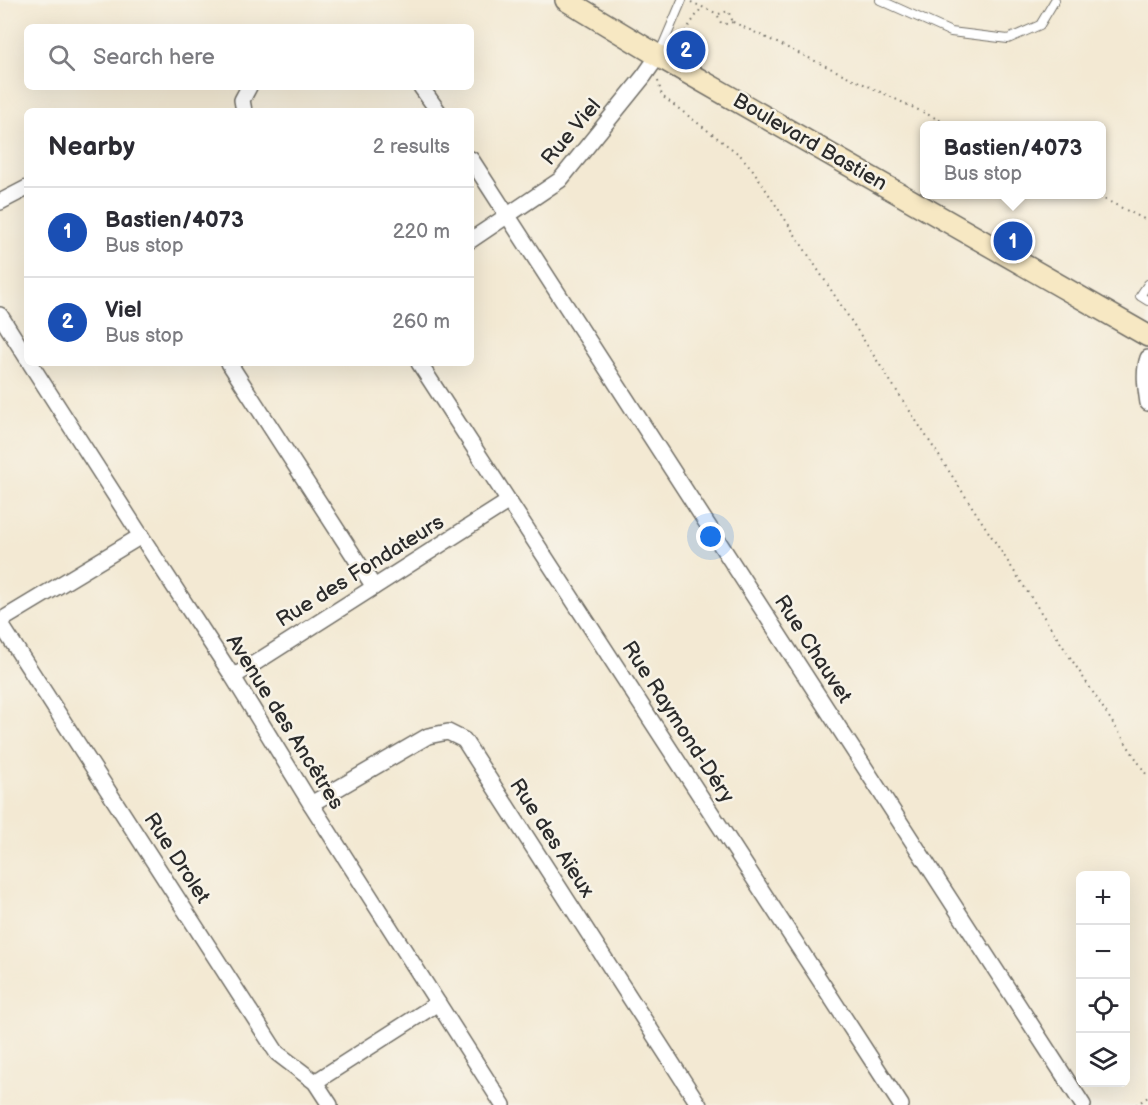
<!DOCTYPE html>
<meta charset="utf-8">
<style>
body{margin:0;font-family:"Balsamiq Sans",sans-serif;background:#f7f7f7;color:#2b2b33}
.controls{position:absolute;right:18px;bottom:18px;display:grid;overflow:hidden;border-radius:9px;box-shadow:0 6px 24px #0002}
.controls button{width:54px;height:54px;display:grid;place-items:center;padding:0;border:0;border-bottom:2px solid #e1e1e2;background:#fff;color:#2b2b33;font:30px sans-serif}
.you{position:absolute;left:711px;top:537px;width:21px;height:21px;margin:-15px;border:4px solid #fff;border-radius:50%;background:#1a73e8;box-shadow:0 0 0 9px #1a73e833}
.badge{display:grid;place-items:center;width:39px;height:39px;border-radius:50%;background:#2563eb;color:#fff;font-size:20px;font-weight:700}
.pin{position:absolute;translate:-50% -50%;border:3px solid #fff;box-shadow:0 2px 6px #0006}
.popup{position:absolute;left:920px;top:121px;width:186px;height:78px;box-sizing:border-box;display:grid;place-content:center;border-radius:9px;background:#fff;filter:drop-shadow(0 2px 4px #0005);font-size:20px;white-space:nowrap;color:#7c7c81}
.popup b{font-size:22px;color:#2b2b33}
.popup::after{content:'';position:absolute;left:50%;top:100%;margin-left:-12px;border:12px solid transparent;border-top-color:#fff}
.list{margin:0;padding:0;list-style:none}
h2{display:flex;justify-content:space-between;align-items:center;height:78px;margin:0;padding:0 24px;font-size:26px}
h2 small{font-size:20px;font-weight:400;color:#7c7c81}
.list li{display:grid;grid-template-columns:39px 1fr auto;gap:18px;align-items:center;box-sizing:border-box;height:90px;padding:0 24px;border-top:2px solid #e1e1e2}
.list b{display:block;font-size:22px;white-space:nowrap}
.list p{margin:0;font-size:20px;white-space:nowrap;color:#7c7c81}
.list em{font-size:20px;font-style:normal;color:#7c7c81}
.icon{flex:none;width:33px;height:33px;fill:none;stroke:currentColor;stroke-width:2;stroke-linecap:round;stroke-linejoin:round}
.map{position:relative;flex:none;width:1148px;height:1105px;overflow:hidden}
.search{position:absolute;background:#fff;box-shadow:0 6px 24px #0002;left:24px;top:24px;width:450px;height:66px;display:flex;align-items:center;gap:15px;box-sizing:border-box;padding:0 21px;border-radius:9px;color:#7c7c81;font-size:22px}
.panel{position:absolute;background:#fff;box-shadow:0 6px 24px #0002;left:24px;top:108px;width:450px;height:258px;border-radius:9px}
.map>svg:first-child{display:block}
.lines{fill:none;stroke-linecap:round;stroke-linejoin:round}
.service-casing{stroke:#716e66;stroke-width:10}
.minor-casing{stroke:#716e66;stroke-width:18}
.secondary-casing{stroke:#716e66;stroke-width:24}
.path{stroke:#716e66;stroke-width:2;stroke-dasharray:1.5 4.5;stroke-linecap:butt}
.service{stroke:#fff;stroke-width:8}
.minor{stroke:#fff;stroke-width:15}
.secondary{stroke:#f7e8c3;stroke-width:21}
.labels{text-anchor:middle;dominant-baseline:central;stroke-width:5;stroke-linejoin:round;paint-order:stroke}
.street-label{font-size:21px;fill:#2b2b2b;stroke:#f7f3e8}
</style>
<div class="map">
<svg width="1148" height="1105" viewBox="0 0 1148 1105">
<rect width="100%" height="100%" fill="#f7f3e8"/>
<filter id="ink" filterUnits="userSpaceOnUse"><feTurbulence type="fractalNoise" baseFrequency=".0167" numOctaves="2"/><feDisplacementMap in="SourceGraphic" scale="12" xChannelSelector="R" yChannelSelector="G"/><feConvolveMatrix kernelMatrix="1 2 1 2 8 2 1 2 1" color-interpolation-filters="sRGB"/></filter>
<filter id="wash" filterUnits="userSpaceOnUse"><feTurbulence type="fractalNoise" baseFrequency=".008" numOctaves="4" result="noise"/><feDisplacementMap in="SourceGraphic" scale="24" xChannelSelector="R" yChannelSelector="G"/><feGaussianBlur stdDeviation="1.35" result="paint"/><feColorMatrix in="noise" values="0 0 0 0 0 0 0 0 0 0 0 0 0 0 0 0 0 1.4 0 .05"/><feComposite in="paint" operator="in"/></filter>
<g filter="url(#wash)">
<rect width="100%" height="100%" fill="#f3e9d3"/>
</g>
<g filter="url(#ink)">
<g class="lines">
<!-- service casing -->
<g class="service-casing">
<g id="service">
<polyline points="880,0 951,32 1008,39 1040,25 1055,0"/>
<polyline points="659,54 682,0"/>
<polyline points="1148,284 1140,296 1148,301"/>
</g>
</g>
<!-- minor casing -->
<g class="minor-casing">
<g id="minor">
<polyline points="421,87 438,111"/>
<polyline points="244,111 242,100 249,87"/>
<polyline points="471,159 1083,1105"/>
<polyline points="0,202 27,188"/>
<polyline points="471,240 560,180 644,76 658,56"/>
<polyline points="0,315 27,358"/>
<path d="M1148,358c-5,14 -2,31 0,45"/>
<polyline points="30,363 141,536 233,677 311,804 503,1105"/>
<polyline points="229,363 374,587"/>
<polyline points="419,363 901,1105"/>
<polyline points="0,621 141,536"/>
<polyline points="0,623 277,1053 315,1082 330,1105"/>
<polyline points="233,677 509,501"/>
<polyline points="311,804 428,736 448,732 464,740 699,1105"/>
<polyline points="315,1082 438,1003"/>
</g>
</g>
<!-- secondary casing -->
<g class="secondary-casing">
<polyline id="secondary" points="566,0 667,61 1148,336"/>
</g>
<!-- path -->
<g class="path">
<polyline points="691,2 718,14"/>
<polyline points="719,14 728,11 733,22"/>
<polyline points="718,16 721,23 727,24 733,22"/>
<polyline points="733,22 950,125"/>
<polyline points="675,46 702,7"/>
<polyline points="658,81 662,96 740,155 753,170 1148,777"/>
<polyline points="1094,194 1148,221"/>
<polyline points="1136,1105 1148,1097"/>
</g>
<!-- service -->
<use href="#service" class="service"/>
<!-- minor -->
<use href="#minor" class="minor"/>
<!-- secondary -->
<use href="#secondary" class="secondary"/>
</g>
</g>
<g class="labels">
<!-- street labels -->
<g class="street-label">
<text transform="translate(571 132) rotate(-50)">Rue Viel</text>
<text transform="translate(810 142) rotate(30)">Boulevard Bastien</text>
<text transform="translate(360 571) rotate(-32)">Rue des Fondateurs</text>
<text transform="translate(813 649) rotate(57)">Rue Chauvet</text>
<text transform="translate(285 722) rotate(58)">Avenue des Ancêtres</text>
<text transform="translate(678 722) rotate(57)">Rue Raymond-Déry</text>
<text transform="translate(552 838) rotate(57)">Rue des Aïeux</text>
<text transform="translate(177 858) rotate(57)">Rue Drolet</text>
</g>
</g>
</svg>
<div class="controls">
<button>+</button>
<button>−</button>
<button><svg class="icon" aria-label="locate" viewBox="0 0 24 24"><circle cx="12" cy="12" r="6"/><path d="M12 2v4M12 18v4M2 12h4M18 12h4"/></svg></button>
<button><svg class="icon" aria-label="layers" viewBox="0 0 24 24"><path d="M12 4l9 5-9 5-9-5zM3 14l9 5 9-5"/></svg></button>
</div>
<div class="you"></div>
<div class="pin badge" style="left:1013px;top:241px;background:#1a4fb4">1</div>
<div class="popup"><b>Bastien/4073</b>Bus stop</div>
<div class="pin badge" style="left:686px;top:50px;background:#1a4fb4">2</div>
<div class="search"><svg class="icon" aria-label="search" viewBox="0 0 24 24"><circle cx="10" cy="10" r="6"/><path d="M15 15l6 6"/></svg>Search here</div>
<section class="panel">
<h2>Nearby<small>2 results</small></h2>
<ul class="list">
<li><span class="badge" style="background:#1a4fb4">1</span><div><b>Bastien/4073</b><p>Bus stop</p></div><em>220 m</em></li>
<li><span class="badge" style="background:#1a4fb4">2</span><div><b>Viel</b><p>Bus stop</p></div><em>260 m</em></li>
</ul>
</section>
</div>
